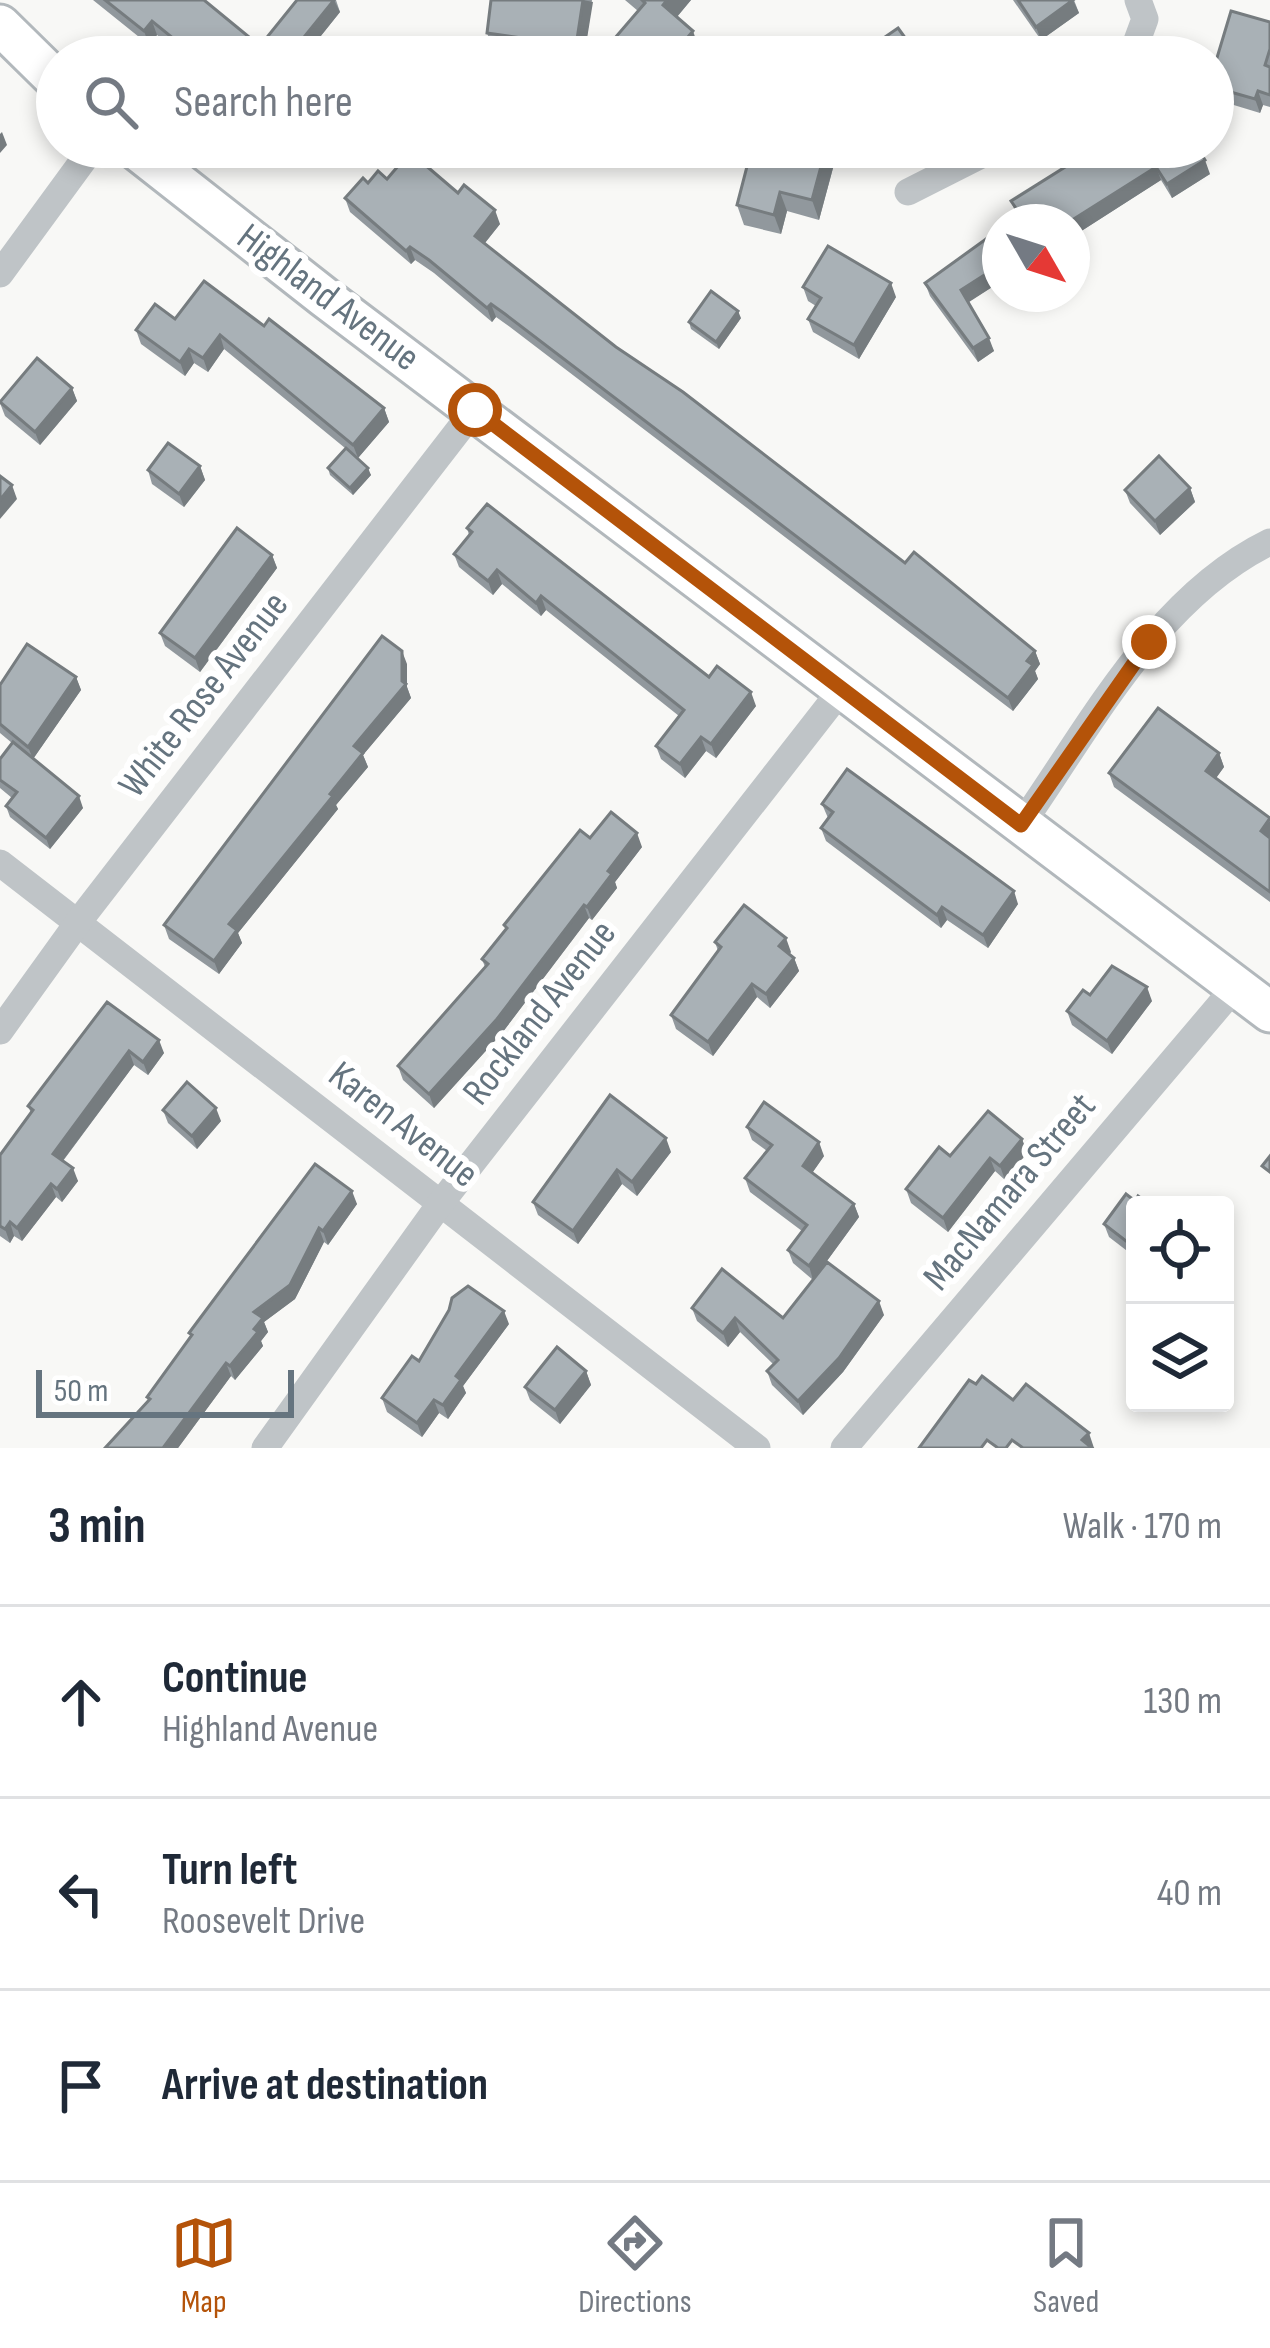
<!DOCTYPE html>
<meta charset="utf-8">
<style>
body{margin:0;font-family:"Sofia Sans Condensed",sans-serif;background:#f6f6f7;color:#1f2937}
.controls{position:absolute;right:36px;bottom:36px;display:grid;overflow:hidden;border-radius:12px;box-shadow:0 6px 18px #0003}
.controls button{width:108px;height:108px;display:grid;place-items:center;padding:0;border:0;border-bottom:3px solid #e0e1e3;background:#fff;color:#1f2937;font:60px sans-serif}
.compass{position:absolute;left:982px;top:204px;width:108px;height:108px;border-radius:50%;background:#fff;box-shadow:0 6px 18px #0003;rotate:129deg}
.scale{position:absolute;left:36px;bottom:30px;width:258px;box-sizing:border-box;padding-left:12px;border:6px solid #65747f;border-top:0;font-size:33px;line-height:42px;white-space:nowrap;color:#65747f;-webkit-text-stroke:9px #fff;paint-order:stroke}
.stop{position:absolute;width:36px;height:36px;margin:-27px;border:9px solid #b45309;border-radius:50%;background:#fff}
.stop.end{background:#b45309;border-color:#fff;box-shadow:0 3px 12px #0008}
.list{margin:0;padding:0;list-style:none}
h2{display:flex;justify-content:space-between;align-items:center;height:156px;margin:0;padding:0 48px;font-size:51px}
h2 small{font-size:39px;font-weight:400;color:#747a83}
.list li{display:grid;grid-template-columns:78px 1fr auto;gap:36px;align-items:center;box-sizing:border-box;height:192px;padding:0 48px;border-top:3px solid #e0e1e3}
.list b{display:block;font-size:45px;white-space:nowrap}
.list p{margin:0;font-size:39px;white-space:nowrap;color:#747a83}
.list em{font-size:39px;font-style:normal;color:#747a83}
.icon{flex:none;width:66px;height:66px;fill:none;stroke:currentColor;stroke-width:2;stroke-linecap:round;stroke-linejoin:round}
.map{position:relative;flex:none;width:1270px;height:1448px;overflow:hidden}
.search{position:absolute;background:#fff;box-shadow:0 6px 18px #0003;left:36px;right:36px;top:36px;height:132px;display:flex;align-items:center;gap:30px;box-sizing:border-box;padding:0 42px;border-radius:66px;color:#747a83;font-size:45px}
.sheet{height:732px;background:#fff}
nav{display:flex;justify-content:space-around;align-items:center;box-sizing:border-box;height:168px;border-top:3px solid #e0e1e3;background:#fff;font-size:33px;color:#747a83}
nav a{display:grid;justify-items:center;gap:6px}
nav .on{color:#b45309}
.map>svg:first-child{display:block}
.lines{fill:none;stroke-linecap:round;stroke-linejoin:round}
.secondary-casing{stroke:#b2b8bc;stroke-width:45}
.street{stroke:#bfc4c7;stroke-width:27}
.secondary{stroke:#fff;stroke-width:39}
.wall{fill:#91989d}
.shaded-wall{fill:#767c7f}
.building{fill:#a9b1b6;stroke:#767c7f;stroke-width:3}
.route{stroke:#b45309;stroke-width:15}
.labels{text-anchor:middle;dominant-baseline:central;stroke-width:12;stroke-linejoin:round;paint-order:stroke}
.street-label{font-size:39px;fill:#65747f;stroke:#fff}
</style>
<div class="map">
<svg width="1270" height="1448" viewBox="0 0 1270 1448">
<rect width="100%" height="100%" fill="#f8f8f6"/>
<g class="lines">
<!-- secondary casing -->
<g class="secondary-casing">
<g id="secondary">
<polyline points="0,25 57,81"/>
<polyline points="133,147 324,297 1270,1012"/>
</g>
</g>
<!-- street -->
<g class="street">
<polyline points="1131,57 1145,19 1138,0"/>
<polyline points="908,192 997,147"/>
<polyline points="0,274 93,147"/>
<path d="M1021,825c70,-100 136,-228 249,-283"/>
<polyline points="0,863 757,1448"/>
<polyline points="0,1031 79,921 475,409"/>
<polyline points="265,1448 440,1204 842,689"/>
<polyline points="844,1448 1236,986"/>
</g>
<!-- secondary -->
<use href="#secondary" class="secondary"/>
</g>
<!-- wall -->
<g class="wall">
<polygon points="93,0 204,0 260,46 297,0 336,0 340,12 304,57 184,57 157,35 149,45"/>
<polygon points="491,0 592,0 584,57 525,57 494,52 487,33"/>
<polygon points="625,0 691,0 677,17 700,51 695,57 621,57 614,39 638,11"/>
<polygon points="1013,0 1074,0 1079,13 1041,40"/>
<polygon points="1270,22 1270,107 1263,105 1260,113 1214,99 1213,71"/>
<polygon points="285,147 324,147 309,166"/>
<polygon points="714,147 825,147 833,168 819,220 787,211 781,234 744,225 737,205 746,168"/>
<polygon points="1097,147 1210,174 1172,198 1161,180 1072,237 1072,222 1017,216 1011,201"/>
<polygon points="387,179 458,193 500,224 485,243 616,347 905,563 1035,651 1040,664 1035,671 1038,679 1013,711 510,327 496,317 492,322 434,273 415,260 411,264 350,212 345,198 368,183"/>
<polygon points="1000,282 968,302 994,351 978,362 930,296 925,283"/>
<polygon points="803,287 896,297 859,359 813,332 808,319 816,306 808,301"/>
<polygon points="741,318 719,349 691,329 689,322"/>
<polygon points="175,319 264,326 384,408 389,422 358,458 371,475 353,495 330,475 328,468 345,448 224,349 208,372 194,363 185,376 141,344 136,330"/>
<polygon points="72,388 77,401 40,445 5,416 0,403"/>
<polygon points="200,466 205,480 184,507 152,484 148,470"/>
<polygon points="1190,488 1195,502 1160,535 1130,503 1125,490"/>
<polygon points="467,528 709,677 756,706 716,758 706,751 685,778 661,759 656,746 679,716 546,610 541,616 502,584 493,595 459,567 454,554 469,535"/>
<polygon points="272,555 277,568 200,672 165,646 160,633"/>
<polygon points="407,664 407,687 411,698 363,755 368,767 336,805 338,809 238,933 242,943 219,974 169,939 164,925"/>
<polygon points="76,677 81,690 33,759 83,808 50,849 10,817 6,806 12,798 0,788 0,759 12,743 0,733 0,685"/>
<polygon points="1219,753 1224,767 1216,778 1270,818 1270,902 1114,787 1109,773"/>
<polygon points="822,804 1018,904 988,948 947,920 941,928 826,841 821,828 828,818"/>
<polygon points="590,838 642,847 615,882 617,888 592,920 589,918 502,1033 434,1108 403,1080 398,1066 485,967 482,959 506,930 504,925"/>
<polygon points="715,942 791,952 789,954 794,958 799,971 770,1008 757,997 713,1056 676,1029 671,1015 718,951"/>
<polygon points="1090,995 1152,1001 1112,1054 1072,1025 1067,1011"/>
<polygon points="107,1002 164,1053 148,1075 134,1065 63,1161 78,1181 62,1202 56,1197 22,1241 14,1236 10,1243 0,1236 0,1155 31,1113 28,1106"/>
<polygon points="163,1110 221,1121 197,1149 168,1123"/>
<polygon points="747,1127 824,1156 812,1173 854,1204 859,1217 816,1276 884,1315 843,1372 803,1415 772,1385 767,1371 773,1364 740,1332 728,1347 697,1321 692,1308 783,1318 813,1280 793,1263 788,1250 802,1231 750,1192 745,1178 767,1151 752,1140"/>
<polygon points="1022,1139 1027,1153 1005,1180 995,1171 948,1232 911,1203 906,1189 950,1156"/>
<polygon points="671,1152 637,1196 622,1184 578,1244 538,1215 533,1202"/>
<polygon points="315,1164 357,1204 328,1245 324,1242 295,1299 264,1322 268,1332 261,1341 263,1346 235,1380 231,1376 178,1448 105,1448 148,1401 147,1397 191,1337 189,1333"/>
<polygon points="1135,1205 1135,1257 1109,1237 1104,1224"/>
<polygon points="509,1324 463,1386 466,1393 448,1419 439,1413 422,1437 387,1412 382,1398 419,1361"/>
<polygon points="586,1371 591,1385 560,1424 530,1400 525,1387"/>
</g>
<!-- shaded-wall -->
<g class="shaded-wall">
<polygon points="334,0 340,12 304,57 288,57"/>
<polygon points="583,0 593,2 584,57 580,57 576,46"/>
<polygon points="667,0 691,0 670,25 663,5"/>
<polygon points="1073,0 1079,13 1041,40 1036,27"/>
<polygon points="152,21 157,35 149,45 144,31"/>
<polygon points="693,31 700,51 695,57 671,57"/>
<polygon points="1258,91 1263,105 1260,113 1255,99"/>
<polygon points="2,132 7,145 0,153 0,134"/>
<polygon points="309,147 324,147 309,166 304,152"/>
<polygon points="826,148 833,168 819,220 812,200"/>
<polygon points="1205,160 1210,174 1172,198 1167,184"/>
<polygon points="1156,167 1161,180 1072,237 1072,222 1069,222"/>
<polygon points="780,192 787,211 781,234 774,215"/>
<polygon points="495,210 500,224 480,249 475,236"/>
<polygon points="410,247 415,260 411,264 406,251"/>
<polygon points="1000,265 1000,282 966,304 961,290"/>
<polygon points="891,283 896,297 859,359 854,345"/>
<polygon points="491,304 496,317 492,322 487,308"/>
<polygon points="738,311 741,318 719,349 716,342"/>
<polygon points="220,335 224,349 208,372 203,358"/>
<polygon points="989,338 994,351 978,362 973,348"/>
<polygon points="189,349 194,363 185,376 180,362"/>
<polygon points="72,388 77,401 40,445 35,432"/>
<polygon points="384,408 389,422 358,458 353,445"/>
<polygon points="200,466 205,480 184,507 179,494"/>
<polygon points="368,468 371,475 353,495 350,488"/>
<polygon points="12,485 17,499 0,519 0,500"/>
<polygon points="1190,488 1195,502 1160,535 1155,521"/>
<polygon points="272,555 277,568 200,672 195,658"/>
<polygon points="497,570 502,584 493,595 488,581"/>
<polygon points="541,596 546,610 541,616 536,603"/>
<polygon points="402,651 407,664 407,687 411,698 363,755 368,767 336,805 338,809 238,933 242,943 219,974 214,961 229,924 330,794 354,746 402,681"/>
<polygon points="1035,651 1040,664 1035,671 1038,679 1013,711 1008,698"/>
<polygon points="76,677 81,690 33,759 28,747"/>
<polygon points="751,692 756,706 716,758 711,744"/>
<polygon points="701,737 706,751 685,778 680,764"/>
<polygon points="1219,753 1224,767 1211,785 1206,771"/>
<polygon points="79,796 83,808 50,849 46,838"/>
<polygon points="1270,821 1270,840 1261,831"/>
<polygon points="637,833 642,847 615,882 617,888 592,920 587,907 608,871"/>
<polygon points="1014,891 1018,904 988,948 983,935"/>
<polygon points="584,905 589,918 502,1033 434,1108 429,1094"/>
<polygon points="942,907 947,920 941,928 937,915"/>
<polygon points="786,938 791,952 784,960 779,946"/>
<polygon points="794,958 799,971 770,1008 766,994"/>
<polygon points="752,984 757,997 713,1056 708,1042"/>
<polygon points="1147,987 1152,1001 1112,1054 1107,1041"/>
<polygon points="159,1040 164,1053 148,1075 143,1062"/>
<polygon points="129,1051 134,1065 58,1167 53,1154"/>
<polygon points="216,1108 221,1121 197,1149 192,1136"/>
<polygon points="666,1138 671,1152 637,1196 632,1182"/>
<polygon points="1022,1139 1027,1153 1005,1180 1000,1166"/>
<polygon points="819,1142 824,1156 808,1179 803,1166"/>
<polygon points="990,1158 995,1171 948,1232 943,1218"/>
<polygon points="73,1168 78,1181 62,1202 57,1189"/>
<polygon points="617,1170 622,1184 578,1244 573,1231"/>
<polygon points="51,1184 56,1197 22,1241 17,1228"/>
<polygon points="352,1191 357,1204 328,1245 323,1231"/>
<polygon points="854,1204 859,1217 813,1280 809,1266"/>
<polygon points="10,1222 14,1236 10,1243 5,1229"/>
<polygon points="319,1228 324,1242 295,1299 264,1322 268,1332 261,1341 263,1346 235,1380 230,1366 254,1329 254,1312"/>
<polygon points="879,1301 884,1315 843,1372 803,1415 798,1401"/>
<polygon points="504,1311 509,1324 463,1386 466,1393 448,1419 443,1405 456,1376"/>
<polygon points="735,1318 740,1332 728,1347 723,1333"/>
<polygon points="226,1363 231,1376 178,1448 163,1448"/>
<polygon points="586,1371 591,1385 560,1424 555,1410"/>
<polygon points="434,1400 439,1413 422,1437 417,1423"/>
<polygon points="1089,1433 1094,1448 1085,1448 1082,1440"/>
</g>
<!-- building -->
<g class="building">
<polygon points="105,0 204,0 260,46 297,0 334,0 288,57 196,57 152,21 144,31"/>
<polygon points="491,0 583,0 576,46 487,33"/>
<polygon points="642,0 667,0 663,5 693,31 671,57 635,57 614,39 645,3"/>
<polygon points="1018,0 1073,0 1036,27"/>
<polygon points="1231,11 1270,22 1270,49 1265,65 1270,67 1270,95 1258,91 1255,99 1213,87 1213,71"/>
<polygon points="898,28 919,57 856,57"/>
<polygon points="737,147 826,148 812,200 780,192 774,215 737,205 750,155"/>
<polygon points="1097,147 1197,147 1205,160 1167,184 1156,167 1069,222 1009,222 1020,214 1011,201"/>
<polygon points="410,152 458,193 464,185 495,210 475,236 616,347 683,392 905,563 914,552 1035,651 1027,661 1033,665 1008,698 505,314 491,304 487,308 429,260 410,247 406,251 345,198 363,178 368,183 378,171 387,179"/>
<polygon points="1000,229 1000,265 961,290 989,338 973,348 925,283"/>
<polygon points="828,246 891,283 854,345 808,319 821,298 803,287"/>
<polygon points="204,281 264,326 269,319 384,408 353,445 220,335 203,358 189,349 180,362 136,330 155,304 175,319"/>
<polygon points="711,291 738,311 716,342 689,322"/>
<polygon points="37,358 72,388 35,432 0,402"/>
<polygon points="168,443 200,466 179,494 148,470"/>
<polygon points="346,448 368,468 350,488 328,468"/>
<polygon points="1159,456 1190,488 1155,521 1125,490"/>
<polygon points="0,476 12,485 0,500"/>
<polygon points="487,504 709,677 717,666 751,692 711,744 701,737 680,764 656,746 684,710 541,596 536,603 497,570 488,581 454,554 472,532 467,528"/>
<polygon points="237,528 272,555 195,658 160,633"/>
<polygon points="382,636 402,651 402,681 406,684 354,746 363,753 330,794 333,796 229,924 237,930 214,961 164,925"/>
<polygon points="27,644 76,677 28,747 0,724 0,685"/>
<polygon points="1158,708 1219,753 1206,771 1270,818 1261,831 1270,838 1270,892 1109,773"/>
<polygon points="13,742 79,796 46,838 6,806 17,792 0,780 0,759"/>
<polygon points="847,769 1014,891 983,935 942,907 937,915 821,828 833,812 822,804"/>
<polygon points="611,812 637,833 608,871 612,874 587,907 584,905 497,1019 429,1094 398,1066 488,964 482,959 507,928 504,925 580,830 590,838"/>
<polygon points="744,905 786,938 779,946 794,958 766,994 752,984 708,1042 671,1015 721,947 715,942"/>
<polygon points="1112,966 1147,987 1107,1041 1067,1011 1083,990 1090,995"/>
<polygon points="107,1002 159,1040 143,1062 129,1051 53,1154 73,1168 57,1189 51,1184 17,1228 10,1222 5,1229 0,1226 0,1155 33,1110 28,1106"/>
<polygon points="187,1082 216,1108 192,1136 163,1110"/>
<polygon points="610,1095 666,1138 632,1182 617,1170 573,1231 533,1202"/>
<polygon points="764,1102 819,1142 803,1166 854,1204 809,1266 788,1250 807,1225 745,1178 772,1145 747,1127"/>
<polygon points="988,1111 1022,1139 1000,1166 990,1158 943,1218 906,1189 939,1147 950,1156"/>
<polygon points="1270,1156 1270,1172 1262,1166"/>
<polygon points="315,1164 352,1191 323,1231 319,1228 290,1285 254,1312 263,1318 254,1329 258,1332 230,1366 226,1363 163,1448 105,1448 150,1399 147,1397 192,1335 189,1333"/>
<polygon points="1126,1194 1135,1201 1138,1196 1150,1205 1135,1205 1135,1248 1104,1224"/>
<polygon points="827,1262 879,1301 839,1358 798,1401 767,1371 778,1360 735,1318 723,1333 692,1308 722,1269 783,1318"/>
<polygon points="468,1286 504,1311 456,1376 461,1380 443,1405 434,1400 417,1423 382,1398 412,1356 419,1361 449,1310 452,1298"/>
<polygon points="557,1347 586,1371 555,1410 525,1387"/>
<polygon points="982,1376 1013,1400 1026,1384 1089,1433 1082,1440 1092,1448 1023,1448 1012,1440 1006,1448 998,1448 987,1440 981,1448 919,1448 969,1380 976,1384"/>
</g>
<g class="lines">
<!-- route -->
<polyline class="route" points="475,410 1021,825 1149,642"/>
</g>
<g class="labels">
<!-- street labels -->
<g class="street-label">
<text transform="translate(328 298) rotate(37)">Highland Avenue</text>
<text transform="translate(204 695) rotate(-52)">White Rose Avenue</text>
<text transform="translate(540 1013) rotate(-52)">Rockland Avenue</text>
<text transform="translate(403 1125) rotate(38)">Karen Avenue</text>
<text transform="translate(1010 1192) rotate(-50)">MacNamara Street</text>
</g>
</g>
</svg>
<div class="controls">
<button><svg class="icon" aria-label="locate" viewBox="0 0 24 24"><circle cx="12" cy="12" r="6"/><path d="M12 2v4M12 18v4M2 12h4M18 12h4"/></svg></button>
<button><svg class="icon" aria-label="layers" viewBox="0 0 24 24"><path d="M12 4l9 5-9 5-9-5zM3 14l9 5 9-5"/></svg></button>
</div>
<svg class="compass" viewBox="-18 -18 36 36"><path d="M0-13l5 13h-10z" fill="#e53935"/><path d="M0 13l5-13h-10z" fill="#747a83"/></svg>
<div class="scale">50 m</div>
<div class="stop" style="left:475px;top:410px"></div>
<div class="stop end" style="left:1149px;top:642px"></div>
<div class="search"><svg class="icon" aria-label="search" viewBox="0 0 24 24"><circle cx="10" cy="10" r="6"/><path d="M15 15l6 6"/></svg>Search here</div>
</div>
<section class="sheet">
<h2>3 min<small>Walk · 170 m</small></h2>
<ul class="list">
<li><svg class="icon" aria-label="ahead" viewBox="0 0 24 24"><path d="M12 20V5M6 11l6-6 6 6"/></svg><div><b>Continue</b><p>Highland Avenue</p></div><em>130 m</em></li>
<li><svg class="icon" aria-label="left" viewBox="0 0 24 24"><path d="M17 20v-9H6M10 6l-5 5 5 5"/></svg><div><b>Turn left</b><p>Roosevelt Drive</p></div><em>40 m</em></li>
<li><svg class="icon" aria-label="arrive" viewBox="0 0 24 24"><path d="M6 21V4h12l-3 4 3 4H6"/></svg><div><b>Arrive at destination</b></div></li>
</ul>
</section>
<nav>
<a class="on"><svg class="icon" aria-label="map" viewBox="0 0 24 24"><path d="M3 6l6-2 6 2 6-2v14l-6 2-6-2-6 2zM9 4v14M15 6v14"/></svg>Map</a>
<a><svg class="icon" aria-label="directions" viewBox="0 0 24 24"><path d="M12 3l9 9-9 9-9-9zM9 14v-3h6M13 9l2 2-2 2"/></svg>Directions</a>
<a><svg class="icon" aria-label="saved" viewBox="0 0 24 24"><path d="M7 4h10v16l-5-4-5 4z"/></svg>Saved</a>
</nav>
